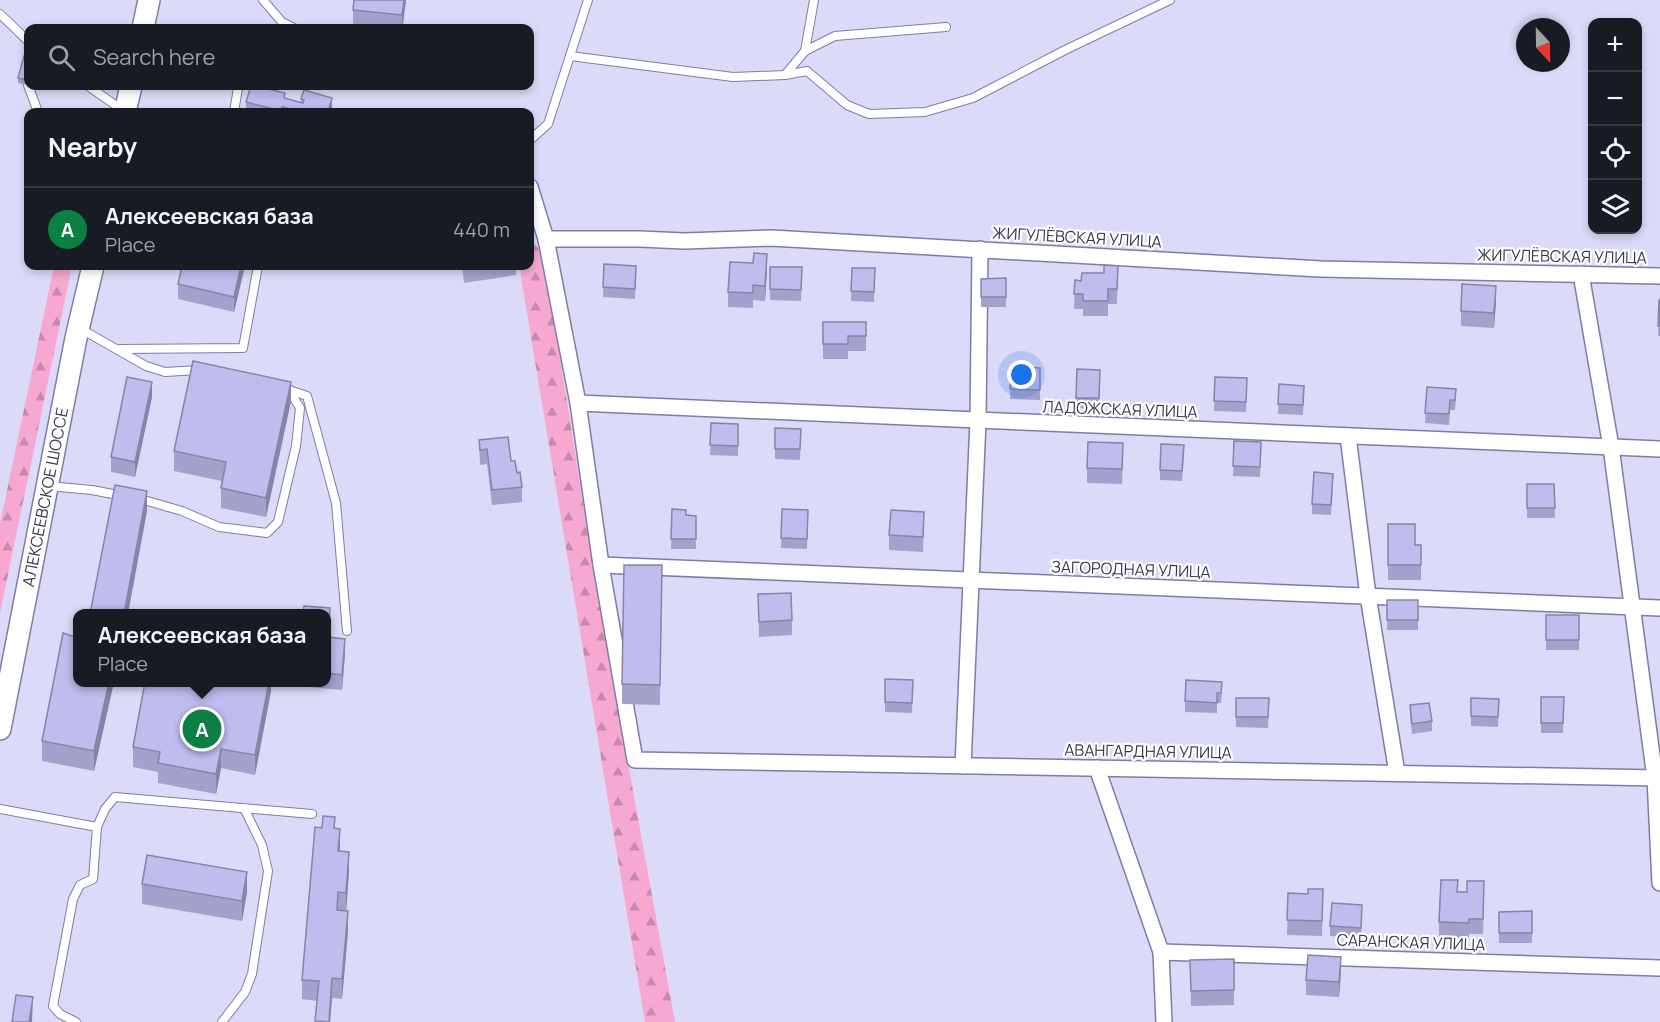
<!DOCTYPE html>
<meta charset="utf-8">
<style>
body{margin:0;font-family:Manrope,sans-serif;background:#242831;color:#f1f3f6}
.controls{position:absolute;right:18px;top:18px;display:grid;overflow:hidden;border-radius:12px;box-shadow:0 3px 9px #0003}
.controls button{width:54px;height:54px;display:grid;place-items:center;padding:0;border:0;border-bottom:2px solid #363941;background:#171b24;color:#f1f3f6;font:30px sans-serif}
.compass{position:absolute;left:1516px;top:18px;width:54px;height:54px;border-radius:50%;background:#171b24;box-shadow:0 3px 9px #0003;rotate:158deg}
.you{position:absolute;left:1022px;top:375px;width:21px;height:21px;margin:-15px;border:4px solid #fff;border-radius:50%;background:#1a73e8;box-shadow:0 0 0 9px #1a73e833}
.badge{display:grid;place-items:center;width:39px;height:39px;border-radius:50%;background:#0b8043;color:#fff;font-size:20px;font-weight:700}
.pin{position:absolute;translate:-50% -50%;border:3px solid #fff;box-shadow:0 2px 6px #0006}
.popup{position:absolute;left:73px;top:609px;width:258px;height:78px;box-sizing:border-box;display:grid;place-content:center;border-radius:12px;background:#171b24;filter:drop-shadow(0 2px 4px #0005);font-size:20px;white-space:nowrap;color:#9ea1a6}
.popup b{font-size:22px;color:#f1f3f6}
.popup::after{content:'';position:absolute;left:50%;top:100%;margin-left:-12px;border:12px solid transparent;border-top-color:#171b24}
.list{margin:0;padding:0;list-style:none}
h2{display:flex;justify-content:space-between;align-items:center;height:78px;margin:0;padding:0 24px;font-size:26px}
h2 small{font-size:20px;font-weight:400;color:#9ea1a6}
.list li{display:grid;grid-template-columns:39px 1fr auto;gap:18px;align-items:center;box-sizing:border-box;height:84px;padding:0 24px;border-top:2px solid #363941}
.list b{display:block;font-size:22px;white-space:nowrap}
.list p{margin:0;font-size:20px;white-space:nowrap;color:#9ea1a6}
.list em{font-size:20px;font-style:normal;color:#9ea1a6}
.icon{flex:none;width:33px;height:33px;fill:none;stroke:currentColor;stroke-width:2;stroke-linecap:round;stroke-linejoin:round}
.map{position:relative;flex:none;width:1660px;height:1022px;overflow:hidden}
.search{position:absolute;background:#171b24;box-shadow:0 3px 9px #0003;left:24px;top:24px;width:510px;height:66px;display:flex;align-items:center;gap:15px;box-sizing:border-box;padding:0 21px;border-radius:12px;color:#9ea1a6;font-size:22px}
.panel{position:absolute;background:#171b24;box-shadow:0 3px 9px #0003;left:24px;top:108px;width:510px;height:162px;border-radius:12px}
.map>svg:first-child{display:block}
.forest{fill:url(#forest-firs)}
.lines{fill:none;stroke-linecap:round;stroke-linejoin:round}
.lane-casing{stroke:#7f7caa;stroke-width:10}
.street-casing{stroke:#7f7caa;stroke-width:18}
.secondary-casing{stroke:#7f7caa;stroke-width:24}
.lane{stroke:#fff;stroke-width:8}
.street{stroke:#fff;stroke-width:15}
.secondary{stroke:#fff;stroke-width:21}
.wall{fill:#a4a2cd}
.shaded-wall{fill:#8684a7}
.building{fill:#bfbcee;stroke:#8684a7;stroke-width:1.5}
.labels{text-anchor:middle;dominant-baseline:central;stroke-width:4.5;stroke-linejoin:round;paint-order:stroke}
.street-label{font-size:16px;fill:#39384c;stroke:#fefefe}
</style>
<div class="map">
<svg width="1660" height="1022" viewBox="0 0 1660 1022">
<defs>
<pattern id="forest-firs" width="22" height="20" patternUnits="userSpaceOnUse" patternTransform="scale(1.5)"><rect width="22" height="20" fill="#f6a8d1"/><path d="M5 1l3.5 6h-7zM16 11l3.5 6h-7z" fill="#c88aac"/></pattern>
</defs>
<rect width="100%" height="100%" fill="#dbdaf8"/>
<!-- forest -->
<g class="forest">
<polygon points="530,240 538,248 547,276 599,603 675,1022 645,1022 522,283 520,266 530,266"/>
<polygon points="54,266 72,266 0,613 0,524"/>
</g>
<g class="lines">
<!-- lane casing -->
<g class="lane-casing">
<g id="lane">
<polyline points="263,0 282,22 294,28"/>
<polyline points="0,14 28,41"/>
<polyline points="805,51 814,0"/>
<polyline points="570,56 733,77 785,75 805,51 835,36 946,27"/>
<polyline points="785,75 807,71 847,105 869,114 925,112 973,98 1067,49 1170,0"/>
<polyline points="28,85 38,112"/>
<polyline points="88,86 124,111"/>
<polyline points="234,112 238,88 236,86"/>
<polyline points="530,140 548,124 588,0"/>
<polyline points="81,329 146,366 165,372 199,370"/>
<polyline points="120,349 243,348 258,266"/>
<polyline points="289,390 307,396 336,503 347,631"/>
<polyline points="48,486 92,490 123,496"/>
<polyline points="137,498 182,511 219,527 267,533 278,522 296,446 300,408 289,390 284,388"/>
<polyline points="0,809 97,827 105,809 115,797 312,814"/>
<polyline points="76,1022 60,1014 53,1006 73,899 80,885 93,879 97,827"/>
<polyline points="222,1022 245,992 252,974 268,871 262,845 244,808"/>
</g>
</g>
<!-- street casing -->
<g class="street-casing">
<g id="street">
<polyline points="530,187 546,239 640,239 684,241 771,238 1321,269 1660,276"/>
<polyline points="546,239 578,403 601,565 635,760 1660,778"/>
<polyline points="1581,274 1611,447 1655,778 1660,883"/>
<polyline points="578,403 1660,449"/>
<polyline points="1348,436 1368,596 1397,773"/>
<polyline points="601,565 1660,608"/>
<polyline points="963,766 978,421 980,249"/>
<polyline points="1097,768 1161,952 1164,1022"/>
<polyline points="1161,952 1660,968"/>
</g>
</g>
<!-- secondary casing -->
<g class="secondary-casing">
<g id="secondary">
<polyline points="143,28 149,0"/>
<polyline points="125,112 131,86"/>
<polyline points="0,729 76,338 93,266"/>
</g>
</g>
<!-- lane -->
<use href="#lane" class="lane"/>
<!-- street -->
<use href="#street" class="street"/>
<!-- secondary -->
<use href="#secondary" class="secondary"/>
</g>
<!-- wall -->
<g class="wall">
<polygon points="406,0 403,28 353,28 353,10"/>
<polygon points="28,57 28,85 18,83 18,78"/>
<polygon points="29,86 41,86 40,88"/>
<polygon points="285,98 301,103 301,99 332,112 246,112 246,102"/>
<polygon points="604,264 636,276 635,299 603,297"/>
<polygon points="182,266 245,266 234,312 178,299 178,284"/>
<polygon points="462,266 516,266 516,275 464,283"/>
<polygon points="1118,266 1117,304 1108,304 1108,316 1083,316 1083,309 1074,309 1075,280 1081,281 1104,273"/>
<polygon points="770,267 802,267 801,301 770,300"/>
<polygon points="852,268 875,268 874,302 851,301"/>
<polygon points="767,269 765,301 753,300 753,308 728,307 728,292"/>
<polygon points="1006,278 1006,307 981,307 981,279"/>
<polygon points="1659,300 1660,300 1660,336 1658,336"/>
<polygon points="1496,301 1494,328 1461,326 1461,311"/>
<polygon points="823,322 866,322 866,351 848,351 848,359 823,359"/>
<polygon points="1011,367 1040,368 1040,400 1010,399"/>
<polygon points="1077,369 1100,370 1099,409 1076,408"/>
<polygon points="1215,377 1247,378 1246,412 1214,411"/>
<polygon points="1279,384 1304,386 1303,415 1278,414"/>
<polygon points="1427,387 1456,399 1455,410 1450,410 1449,425 1425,423"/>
<polygon points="152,397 135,477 111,472 111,457"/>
<polygon points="291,401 266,517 221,508 221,488 222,481 174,471 174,451"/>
<polygon points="711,423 738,424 738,456 710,455"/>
<polygon points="775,428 801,429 800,460 775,459"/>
<polygon points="479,440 511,461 522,487 522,502 492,505 487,464 480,465"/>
<polygon points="1234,441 1261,442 1260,477 1233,476"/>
<polygon points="1184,455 1182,481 1160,480 1160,470"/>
<polygon points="1123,458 1122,484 1087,483 1087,468"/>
<polygon points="1333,484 1331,515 1312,514 1312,504"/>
<polygon points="1527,484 1554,484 1555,518 1527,518"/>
<polygon points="672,509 686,515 696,516 696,549 671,549"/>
<polygon points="782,509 808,510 807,549 781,548"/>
<polygon points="1388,524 1415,545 1421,545 1421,580 1388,580"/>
<polygon points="924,527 923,552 889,550 889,535"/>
<polygon points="662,565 660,705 622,704 622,684"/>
<polygon points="758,594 792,620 792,635 759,637"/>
<rect x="1387" y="600" width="31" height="30"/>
<polygon points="327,614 330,623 329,637 345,654 342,690 298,686 298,682 327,682"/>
<rect x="1546" y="615" width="33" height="35"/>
<polygon points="885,679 913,680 912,713 885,712"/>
<polygon points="114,682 94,771 42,761 42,741"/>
<polygon points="271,682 271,691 255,775 221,768 216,794 158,783 158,772 133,767 133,747"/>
<polygon points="1222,692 1221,703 1217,703 1217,713 1185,712 1185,701"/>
<polygon points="1541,697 1564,697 1563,733 1541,733"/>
<polygon points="1236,698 1269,698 1268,728 1236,727"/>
<polygon points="1471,698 1499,699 1498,727 1471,726"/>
<polygon points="1410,705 1432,721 1432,731 1412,734 1410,715"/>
<polygon points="335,828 340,851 349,872 346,911 348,931 342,999 332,998 330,1022 315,1022 317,1001 302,999 302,980"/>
<polygon points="142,884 247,892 242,921 142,904"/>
<polygon points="1323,889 1322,936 1287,935 1288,893 1308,894"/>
<polygon points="1458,892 1484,896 1483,934 1469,934 1469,938 1439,937 1439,922"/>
<polygon points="1532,911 1532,943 1499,943 1499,912"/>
<polygon points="1362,916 1361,938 1330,936 1330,926"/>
<polygon points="1234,959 1234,1005 1191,1006 1190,960"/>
<polygon points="1341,972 1339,997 1306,995 1306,980"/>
</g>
<!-- shaded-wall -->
<g class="shaded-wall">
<polygon points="404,0 406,0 402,28 402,15"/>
<polygon points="332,98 332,112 328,112"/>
<polygon points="767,254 767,269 765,301 765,286"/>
<polygon points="241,266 245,266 234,312 234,297"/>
<polygon points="1496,286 1496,301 1494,328 1494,313"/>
<polygon points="152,382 152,397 135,477 135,462"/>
<polygon points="291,382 291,401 266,517 266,498"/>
<polygon points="147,491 147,511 128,614 124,614"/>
<polygon points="330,608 330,623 328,652 328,637"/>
<polygon points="345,639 345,654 342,690 342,675"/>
<polygon points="109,682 114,682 94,771 94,751"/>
<polygon points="269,682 271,682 271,691 255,775 255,755"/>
<polygon points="221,749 221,768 216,794 216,774"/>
<polygon points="340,829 340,848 338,871 338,851"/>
<polygon points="349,852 349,872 346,913 346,893"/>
<polygon points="247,872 247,892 242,921 242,901"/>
<polygon points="348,911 348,931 342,999 342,979"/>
<polygon points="1341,957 1341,972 1339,997 1339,982"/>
<polygon points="332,978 332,998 330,1022 329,1022"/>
<polygon points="33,997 32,1022 29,1022"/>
</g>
<!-- building -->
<g class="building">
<polygon points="354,0 404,0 402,15 353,10"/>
<polygon points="24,56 28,57 28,80 18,78"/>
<polygon points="251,86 256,86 285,93 284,98 303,103 304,100 301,99 304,90 332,98 328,112 303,112 282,107 281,111 246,102"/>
<polygon points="754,253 767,254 765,286 753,285 753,293 728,292 730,262 753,263"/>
<polygon points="604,264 636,266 635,289 603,287"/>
<polygon points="1104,265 1118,266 1117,289 1108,289 1108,301 1083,301 1083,294 1074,294 1075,280 1081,281 1082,273 1104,273"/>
<polygon points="182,266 241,266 234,297 178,284"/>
<polygon points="770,267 802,267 801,290 770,289"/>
<polygon points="852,268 875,268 874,292 851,291"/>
<polygon points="1006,278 1006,297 981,297 981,279"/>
<polygon points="1462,284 1496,286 1494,313 1461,311"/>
<polygon points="1659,300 1660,300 1660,326 1658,326"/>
<polygon points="823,322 866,322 866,336 848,336 848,344 823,344"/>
<polygon points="193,361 291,382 266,498 221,488 226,462 174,451"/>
<polygon points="1011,367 1040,368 1040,390 1010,389"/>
<polygon points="1077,369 1100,370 1099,398 1076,398"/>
<polygon points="127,377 152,382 135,462 111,457"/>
<polygon points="1215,377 1247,378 1246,402 1214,401"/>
<polygon points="1279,384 1304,386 1303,405 1278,404"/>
<polygon points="1427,387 1456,389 1455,400 1450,400 1449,414 1425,413"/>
<polygon points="711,423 738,424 738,446 710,445"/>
<polygon points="775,428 801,429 800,449 775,449"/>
<polygon points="508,437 511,461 515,461 517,473 520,472 522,487 492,490 487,449 480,450 479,440"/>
<polygon points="1234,441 1261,442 1260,467 1233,466"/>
<polygon points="1088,442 1123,443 1122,469 1087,468"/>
<polygon points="1161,444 1184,445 1182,471 1160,470"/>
<polygon points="1314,472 1333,474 1331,505 1312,504"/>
<polygon points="1527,484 1554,484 1555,508 1527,508"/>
<polygon points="115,485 147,491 124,614 90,614"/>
<polygon points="672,509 686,510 686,515 696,516 696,539 671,539"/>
<polygon points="782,509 808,510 807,539 781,538"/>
<polygon points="891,510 924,512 923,537 889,535"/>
<polygon points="1388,524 1415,524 1415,545 1421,545 1421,565 1388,565"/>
<polygon points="624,565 662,565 660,685 622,684"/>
<polygon points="791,593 792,620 759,622 758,594"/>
<rect x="1387" y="600" width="31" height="20"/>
<polygon points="304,606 330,608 328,637 345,639 342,675 327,673 327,614 303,614"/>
<rect x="1546" y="615" width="33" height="25"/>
<polygon points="63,633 78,638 78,682 109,682 94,751 42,741"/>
<polygon points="885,679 913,680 912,703 885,702"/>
<polygon points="1186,680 1222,682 1221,693 1217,693 1217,703 1185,701"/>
<polygon points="145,682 269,682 255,755 221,749 216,774 158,763 160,752 133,747"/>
<polygon points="1541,697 1564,697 1563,723 1541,723"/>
<polygon points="1236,698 1269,698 1268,717 1236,717"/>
<polygon points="1471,698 1499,699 1498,717 1471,716"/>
<polygon points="1429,703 1432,721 1412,724 1410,705"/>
<polygon points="323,816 335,817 334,828 340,829 338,851 349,852 346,893 338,892 337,910 348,911 342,979 332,978 329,1022 315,1021 319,981 302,980 315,827 322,828"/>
<polygon points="147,855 247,872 242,901 142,884"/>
<polygon points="1441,880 1458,880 1457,892 1467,892 1467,881 1484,881 1483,919 1469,919 1469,923 1439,922"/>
<polygon points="1308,889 1323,889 1322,921 1287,920 1288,893 1308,894"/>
<polygon points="1332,903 1362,905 1361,928 1330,926"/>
<polygon points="1532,911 1532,933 1499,933 1499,912"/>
<polygon points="1308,955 1341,957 1339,982 1306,980"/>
<polygon points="1234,959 1234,990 1191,991 1190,960"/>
<polygon points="16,995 33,997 29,1022 12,1022"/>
</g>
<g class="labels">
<!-- street labels -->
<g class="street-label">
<text transform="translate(1077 237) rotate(3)">ЖИГУЛЁВСКАЯ УЛИЦА</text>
<text transform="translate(1562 256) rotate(1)">ЖИГУЛЁВСКАЯ УЛИЦА</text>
<text transform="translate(1120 409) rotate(2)">ЛАДОЖСКАЯ УЛИЦА</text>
<text transform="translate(45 497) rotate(-79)">АЛЕКСЕЕВСКОЕ ШОССЕ</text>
<text transform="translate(1131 569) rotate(2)">ЗАГОРОДНАЯ УЛИЦА</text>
<text transform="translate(1148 751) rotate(1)">АВАНГАРДНАЯ УЛИЦА</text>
<text transform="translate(1411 942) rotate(2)">САРАНСКАЯ УЛИЦА</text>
</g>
</g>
</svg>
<div class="controls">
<button>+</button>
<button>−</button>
<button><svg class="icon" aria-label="locate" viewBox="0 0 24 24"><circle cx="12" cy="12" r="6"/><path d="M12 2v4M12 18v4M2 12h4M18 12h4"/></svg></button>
<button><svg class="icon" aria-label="layers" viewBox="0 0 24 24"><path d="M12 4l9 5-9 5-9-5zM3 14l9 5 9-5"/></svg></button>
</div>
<svg class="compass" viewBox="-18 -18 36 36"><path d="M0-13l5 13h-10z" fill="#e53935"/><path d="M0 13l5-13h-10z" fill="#9ea1a6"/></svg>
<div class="you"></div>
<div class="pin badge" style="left:202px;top:729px">A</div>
<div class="popup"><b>Алексеевская база</b>Place</div>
<div class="search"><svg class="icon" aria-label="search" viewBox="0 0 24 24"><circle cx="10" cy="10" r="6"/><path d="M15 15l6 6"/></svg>Search here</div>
<section class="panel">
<h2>Nearby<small></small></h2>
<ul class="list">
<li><span class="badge">A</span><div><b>Алексеевская база</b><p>Place</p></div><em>440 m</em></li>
</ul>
</section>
</div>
